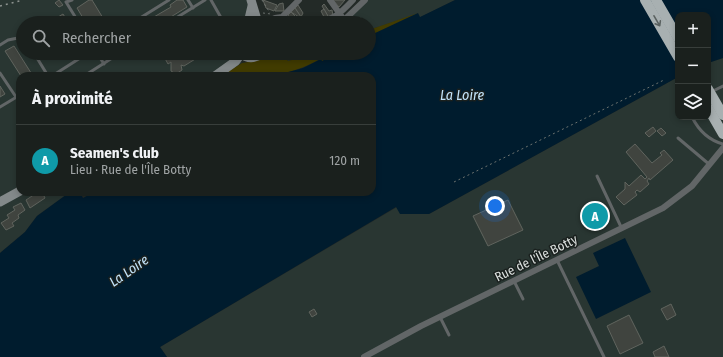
<!DOCTYPE html>
<html lang="fr">
<meta charset="utf-8">
<style>
body{margin:0;font-family:"Fira Sans Condensed",sans-serif;background:#272d2a;color:#f1f3f6}
.controls{position:absolute;right:12px;top:12px;display:grid;overflow:hidden;border-radius:8px;box-shadow:0 2px 6px #0003}
.controls button{width:36px;height:36px;display:grid;place-items:center;padding:0;border:0;border-bottom:1px solid #383e3b;background:#1a201d;color:#f1f3f6;font:20px sans-serif}
.you{position:absolute;left:495px;top:206px;width:14px;height:14px;margin:-10px;border:3px solid #fff;border-radius:50%;background:#1a73e8;box-shadow:0 0 0 6px #1a73e833}
.badge{display:grid;place-items:center;width:26px;height:26px;border-radius:50%;background:#0b8043;color:#fff;font-size:13px;font-weight:700}
.pin{position:absolute;translate:-50% -50%;border:2px solid #fff;box-shadow:0 1px 4px #0006}
.list{margin:0;padding:0;list-style:none}
h2{display:flex;justify-content:space-between;align-items:center;height:52px;margin:0;padding:0 16px;font-size:17px}
h2 small{font-size:13px;font-weight:400;color:#9fa3a4}
.list li{display:grid;grid-template-columns:26px 1fr auto;gap:12px;align-items:center;box-sizing:border-box;height:72px;padding:0 16px;border-top:1px solid #383e3b}
.list b{display:block;font-size:15px;white-space:nowrap}
.list p{margin:0;font-size:13px;white-space:nowrap;color:#9fa3a4}
.list em{font-size:13px;font-style:normal;color:#9fa3a4}
.icon{flex:none;width:22px;height:22px;fill:none;stroke:currentColor;stroke-width:2;stroke-linecap:round;stroke-linejoin:round}
.map{position:relative;flex:none;width:723px;height:357px;overflow:hidden}
.search{position:absolute;background:#1a201d;box-shadow:0 2px 6px #0003;left:16px;top:16px;width:360px;height:44px;display:flex;align-items:center;gap:10px;box-sizing:border-box;padding:0 14px;border-radius:22px;color:#9fa3a4;font-size:15px}
.panel{position:absolute;background:#1a201d;box-shadow:0 2px 6px #0003;left:16px;top:72px;width:360px;height:124px;border-radius:12px}
.map>svg:first-child{display:block}
.built{fill:#293632}
.green{fill:#423c01}
.water{fill:#001c2e}
.building{fill:#40443f;stroke:#60645e}
.lines{fill:none;stroke-linecap:round;stroke-linejoin:round}
.path{stroke:#6c726f;stroke-width:1;stroke-dasharray:2 3;stroke-linecap:butt}
.service{stroke:#626667;stroke-width:3}
.minor{stroke:#626667;stroke-width:6}
.secondary{stroke:#83898a;stroke-width:9}
.trunk{stroke:#a8b0b1;stroke-width:10}
.rail{stroke:#8d9390;stroke-width:1.5;stroke-dasharray:2 4;stroke-linecap:butt}
.trunk-bridge{stroke:#a8b0b1;stroke-width:10}
.oneway{stroke:#5a6160}
.labels{text-anchor:middle;dominant-baseline:central;stroke-width:3;stroke-linejoin:round;paint-order:stroke}
.street-label{font-size:13px;fill:#dbe0de;stroke:#1a201e}
.water-label{font-size:14px;font-style:italic;fill:#c3e4fa;stroke:#1a201e}
</style>
<div class="map">
<svg width="723" height="357" viewBox="0 0 723 357">
<rect width="100%" height="100%" fill="#232a27"/>
<!-- built -->
<g class="built">
<polygon points="0,0 255,0 260,23 23,23 23,53 234,53 242,63 221,76 20,76 20,192 70,192 37,216 25,232 0,253"/>
<polygon points="365,0 455,0 419,18 418,14 369,30 369,23 341,23"/>
<polygon points="281,53 316,53 288,61"/>
<polygon points="723,58 723,357 167,357 160,347 397,207 429,214 678,77 678,117 708,117 708,63"/>
</g>
<!-- green -->
<g class="green">
<polygon points="418,13 369,36 369,30"/>
<path d="M271,53h10l7,8 28,-8h23l-17,8 -2,-2c-36,20 -59,17 -99,17l21,-13 18,-3z"/>
</g>
<!-- water -->
<g class="water">
<polygon points="455,0 723,0 723,58 708,63 708,15 678,15 678,77 429,214 400,214 396,207 160,347 167,357 0,357 0,253 25,232 37,216 70,192 80,192 83,198 94,192 372,192 372,76 274,76 303,68 321,59 322,61 339,53 369,53 369,36 418,13 420,17"/>
<polygon points="625,238 651,292 596,319 576,277 599,266 593,253"/>
</g>
<!-- building -->
<g class="building">
<polygon points="59,0 63,5 59,7 55,3"/>
<polygon points="89,0 92,0 106,23 86,23 77,8"/>
<polygon points="177,0 183,0 187,7 161,23 147,23 147,21 171,7 170,5"/>
<polygon points="263,0 277,5 274,11 266,8"/>
<polygon points="333,0 345,0 339,7"/>
<polygon points="283,3 284,11 275,11 279,4"/>
<polygon points="324,4 329,11 332,10 333,16 329,18 322,6"/>
<polygon points="298,5 303,13 301,17 295,8"/>
<polygon points="295,8 301,17 300,20 299,17 291,12"/>
<polygon points="324,9 329,18 325,19 321,11"/>
<polygon points="291,12 295,16 291,19 288,15"/>
<polygon points="63,14 68,22 66,23 48,23"/>
<polygon points="188,17 191,23 178,23"/>
<polygon points="14,46 33,76 21,76 5,51"/>
<polygon points="162,53 174,53 177,58 185,53 205,53 184,66 181,65 182,70 176,74 171,71 171,62 168,64"/>
<polygon points="0,86 5,94 0,97"/>
<polygon points="653,127 656,131 649,137 645,133"/>
<polygon points="661,128 666,133 662,136 657,131"/>
<polygon points="635,144 652,163 662,155 660,153 664,150 673,160 650,180 649,178 647,181 649,184 640,192 637,190 635,192 637,195 624,205 616,197 625,189 625,182 629,186 641,175 645,179 647,177 626,152"/>
<polygon points="38,192 42,192 45,198 30,208 26,200"/>
<polygon points="508,200 523,230 488,246 473,216"/>
<polygon points="21,203 25,210 18,215 19,218 12,223 14,226 6,230 1,223 9,218 7,215 15,210 13,207"/>
<polygon points="600,211 602,215 591,221 588,217"/>
<polygon points="671,304 676,315 667,320 661,309"/>
<polygon points="314,309 317,314 312,317 309,312"/>
<polygon points="629,315 643,343 620,354 607,326"/>
<polygon points="664,346 669,357 655,357 653,352"/>
</g>
<g class="lines">
<!-- path -->
<g class="path">
<polyline points="262,0 270,13"/>
<polyline points="263,13 271,14"/>
<polyline points="357,23 361,17"/>
<polyline points="270,55 292,53"/>
<polyline points="454,182 664,80"/>
</g>
<!-- service -->
<g class="service">
<polyline points="72,0 66,2 79,23"/>
<polyline points="188,0 193,8"/>
<polyline points="211,0 224,23"/>
<polyline points="132,23 169,0"/>
<polyline points="168,23 205,0"/>
<polyline points="0,45 8,40 23,37"/>
<polyline points="34,53 48,76"/>
<polyline points="97,53 104,64"/>
<polyline points="0,73 16,97"/>
<polyline points="52,76 88,53"/>
<polyline points="84,76 120,53"/>
<polyline points="711,92 723,86"/>
<polyline points="0,107 20,95"/>
<path d="M692,117c7,14 16,23 31,27"/>
<polyline points="678,138 710,165"/>
<polyline points="597,176 622,229"/>
<polyline points="557,260 604,357"/>
<polyline points="514,281 523,299"/>
<polyline points="440,317 449,335"/>
</g>
<!-- minor -->
<g class="minor">
<polyline points="330,0 342,17"/>
<polyline points="275,18 282,17 299,0"/>
<path d="M315,23c19,-4 25,-9 38,-23"/>
<polyline points="341,23 365,0"/>
<polyline points="364,357 421,326 663,208 692,186 723,148"/>
</g>
<!-- secondary -->
<g class="secondary">
<polyline points="251,0 258,23"/>
<polyline points="248,23 252,6"/>
<path d="M240,53c7,6 15,6 23,0"/>
<polyline points="215,76 236,61 241,54"/>
<polyline points="0,202 20,191"/>
</g>
<!-- trunk -->
<g class="trunk">
<polyline points="645,0 678,57"/>
<polyline points="656,0 678,38"/>
<polyline points="708,108 723,134"/>
</g>
<!-- rail -->
<polyline class="rail" points="0,6 23,0"/>
<!-- trunk-bridge -->
<polyline class="trunk-bridge" points="708,89 723,115"/>
</g>
<!-- one-way arrows -->
<defs><path id="oneway-shaft" d="M-6 0H5M1.5-3L5.5 0L1.5 3" fill="none" stroke-width="1.6" stroke-linecap="round" stroke-linejoin="round"/></defs>
<use class="oneway" href="#oneway-shaft" transform="translate(657 21) rotate(60)"/>
<g class="labels">
<!-- street labels -->
<g class="street-label">
<text transform="translate(536 258) rotate(-26)">Rue de l'Île Botty</text>
</g>
<!-- water labels -->
<g class="water-label">
<text x="462" y="95">La Loire</text>
<text transform="translate(129 271) rotate(-35)">La Loire</text>
</g>
</g>
</svg>
<div class="controls">
<button>+</button>
<button>−</button>
<button><svg class="icon" aria-label="layers" viewBox="0 0 24 24"><path d="M12 4l9 5-9 5-9-5zM3 14l9 5 9-5"/></svg></button>
</div>
<div class="you"></div>
<div class="pin badge" style="left:595px;top:216px;background:#0f9aa8">A</div>
<div class="search"><svg class="icon" aria-label="search" viewBox="0 0 24 24"><circle cx="10" cy="10" r="6"/><path d="M15 15l6 6"/></svg>Rechercher</div>
<section class="panel">
<h2>À proximité<small></small></h2>
<ul class="list">
<li><span class="badge" style="background:#0f9aa8">A</span><div><b>Seamen's club</b><p>Lieu · Rue de l'Île Botty</p></div><em>120 m</em></li>
</ul>
</section>
</div>
